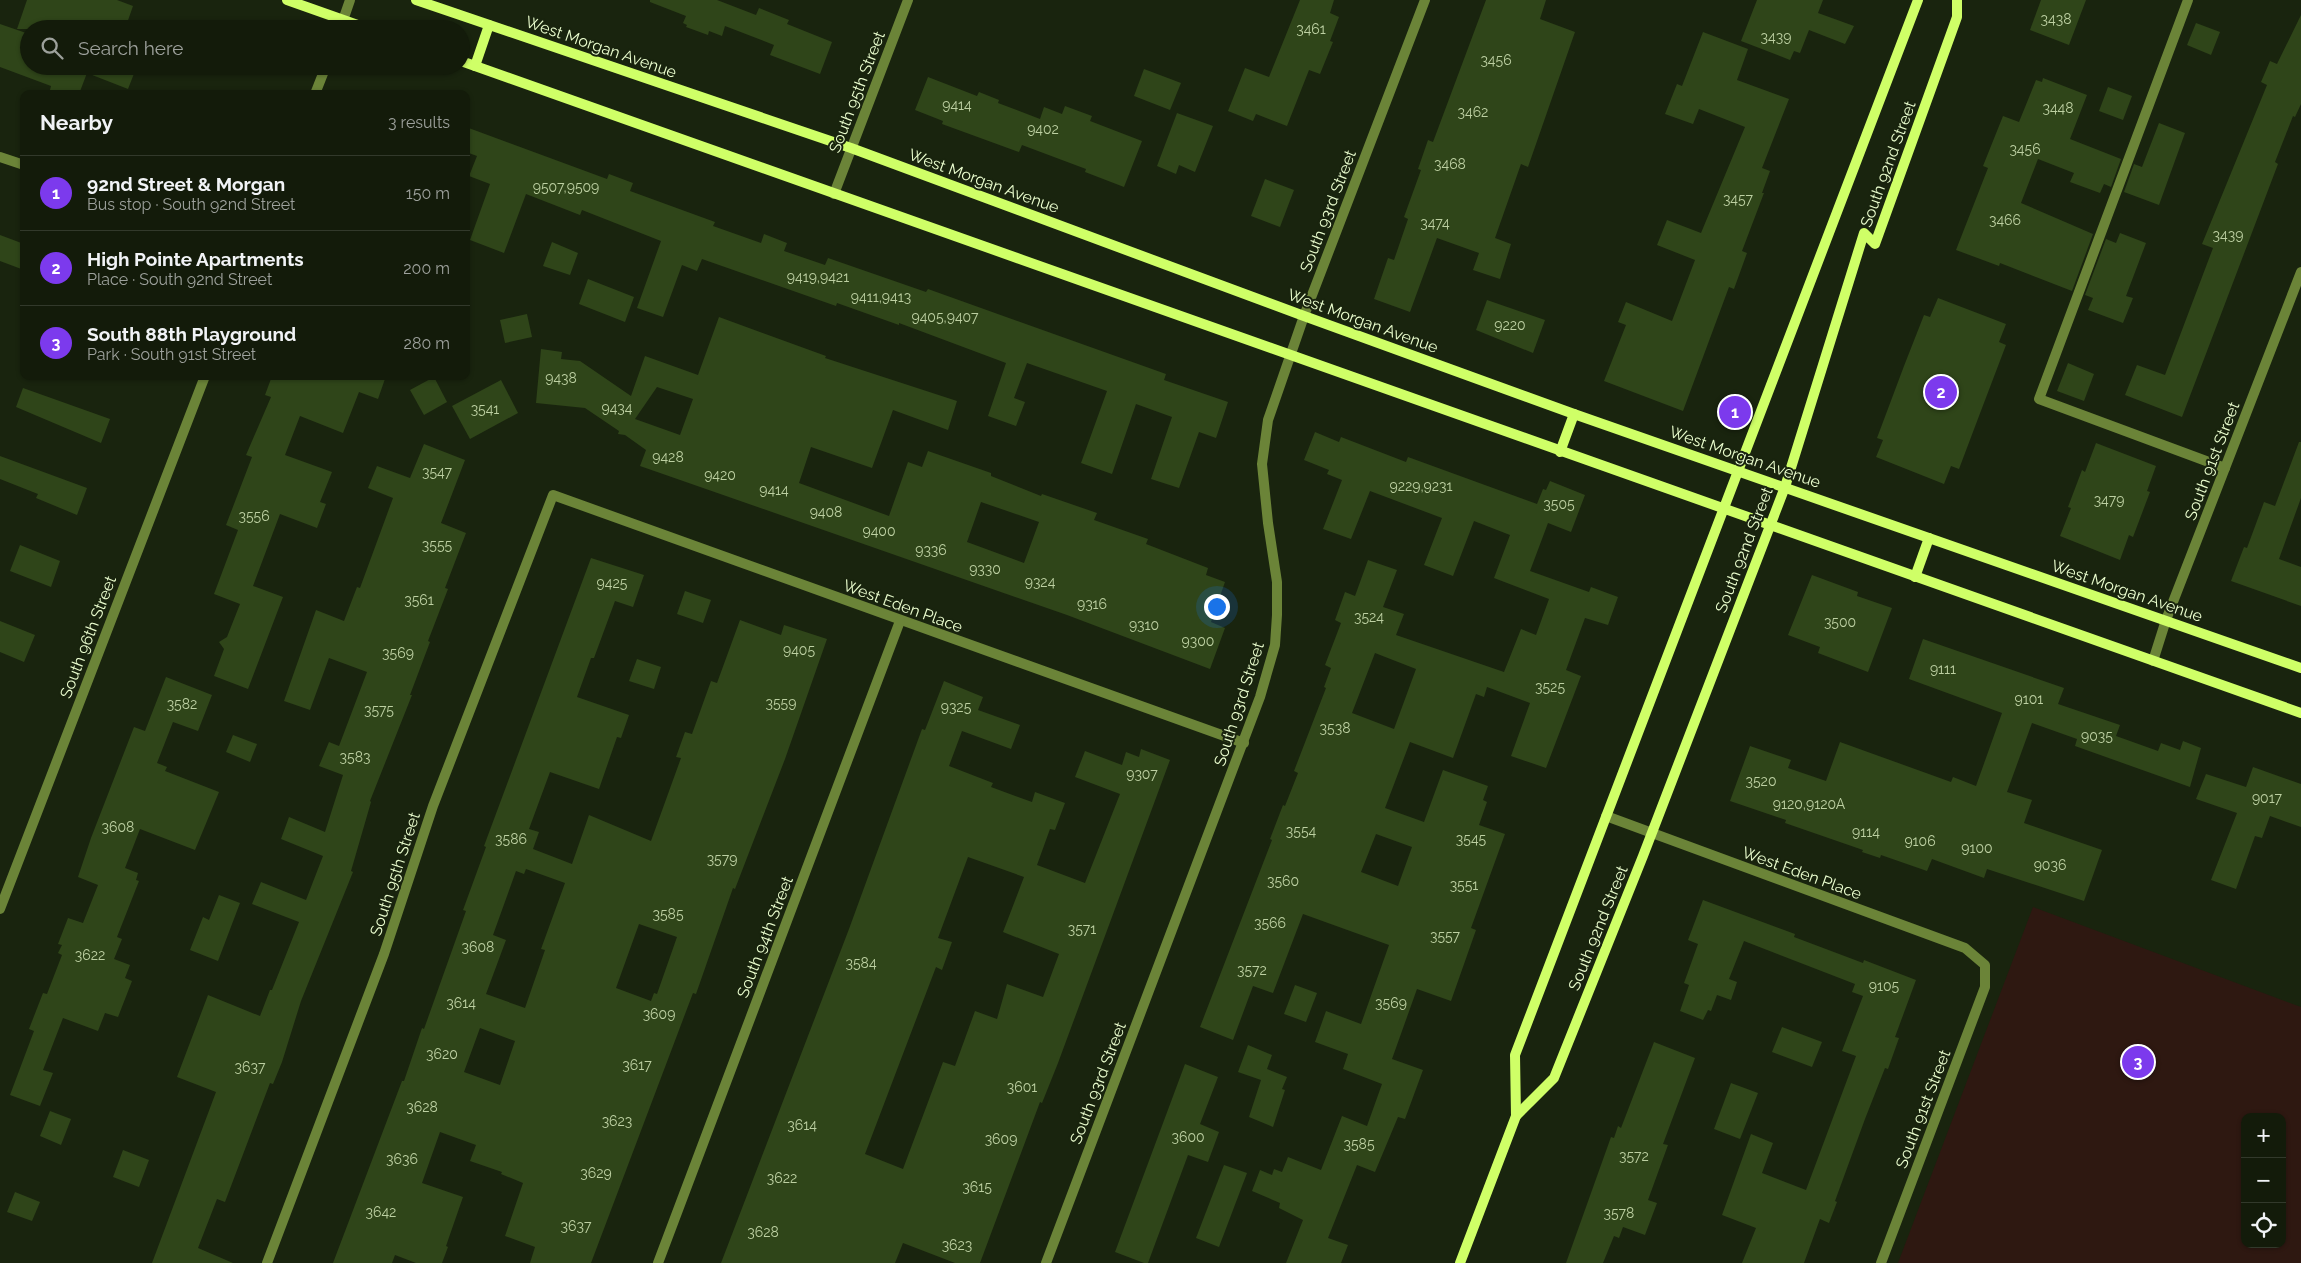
<!DOCTYPE html>
<meta charset="utf-8">
<style>
body{margin:0;font-family:Raleway,sans-serif;background:#1c2413;color:#f1f3f6}
.controls{position:absolute;right:15px;bottom:15px;display:grid;overflow:hidden;border-radius:10px;box-shadow:0 1px 4px #0004}
.controls button{width:45px;height:45px;display:grid;place-items:center;padding:0;border:0;border-bottom:1px solid #32392b;background:#131b0a;color:#f1f3f6;font:25px sans-serif}
.you{position:absolute;left:1216px;top:606px;width:18px;height:18px;margin:-12px;border:4px solid #fff;border-radius:50%;background:#1a73e8;box-shadow:0 0 0 8px #1a73e833}
.badge{display:grid;place-items:center;width:32px;height:32px;border-radius:50%;background:#7c3aed;color:#fff;font-size:16px;font-weight:700}
.pin{position:absolute;translate:-50% -50%;border:2px solid #fff;box-shadow:0 1px 5px #0006}
.list{margin:0;padding:0;list-style:none}
h2{display:flex;justify-content:space-between;align-items:center;height:65px;margin:0;padding:0 20px;font-size:21px}
h2 small{font-size:16px;font-weight:400;color:#9da19c}
.list li{display:grid;grid-template-columns:32px 1fr auto;gap:15px;align-items:center;box-sizing:border-box;height:75px;padding:0 20px;border-top:1px solid #32392b}
.list b{display:block;font-size:19px;white-space:nowrap}
.list p{margin:0;font-size:16px;white-space:nowrap;color:#9da19c}
.list em{font-size:16px;font-style:normal;color:#9da19c}
.icon{flex:none;width:28px;height:28px;fill:none;stroke:currentColor;stroke-width:2;stroke-linecap:round;stroke-linejoin:round}
.map{position:relative;flex:none;width:2301px;height:1263px;overflow:hidden}
.search{position:absolute;background:#131b0a;box-shadow:0 1px 4px #0004;left:20px;top:20px;width:450px;height:55px;display:flex;align-items:center;gap:12px;box-sizing:border-box;padding:0 18px;border-radius:28px;color:#9da19c;font-size:19px}
.panel{position:absolute;background:#131b0a;box-shadow:0 1px 4px #0004;left:20px;top:90px;width:450px;height:290px;border-radius:10px}
.map>svg:first-child{display:block}
.green{fill:#2e1811;fill-rule:evenodd}
.building{fill:#2f4519;fill-rule:evenodd}
.lines{fill:none;stroke-linecap:round;stroke-linejoin:round}
.lane{stroke:#6b8438;stroke-width:10}
.street{stroke:#6b8438;stroke-width:10}
.secondary{stroke:#cfff67;stroke-width:10}
.labels{text-anchor:middle;dominant-baseline:central;stroke-width:4;stroke-linejoin:round;paint-order:stroke}
.number-label{font-size:14px;fill:#bdd0a2}
.street-label{font-size:16px;fill:#ecffd0;stroke:#19240e}
</style>
<div class="map">
<svg width="2301" height="1263" viewBox="0 0 2301 1263">
<rect width="100%" height="100%" fill="#19240e"/>
<!-- green -->
<path class="green" d="M2033,907l268,100v256h-403zM2245,1117h37v127h-37z"/>
<!-- building -->
<g class="building">
<polygon points="27,0 117,0 133,6 125,29 17,29"/>
<polygon points="650,0 717,0 756,15 759,8 789,20 787,24 832,42 820,74 770,55 774,45 725,26 722,36 709,31 708,35 686,27 687,25 683,23 686,16 650,2"/>
<polygon points="1300,0 1334,0 1330,13 1339,17 1330,41 1333,42 1320,74 1309,70 1287,126 1256,114 1253,121 1228,111 1245,68 1269,77"/>
<polygon points="1486,0 1546,0 1540,19 1575,32 1528,167 1521,164 1495,238 1511,244 1500,279 1473,270 1479,253 1437,238 1410,312 1374,299 1388,258 1394,260 1408,219 1404,217 1421,170 1418,169 1428,140 1433,142"/>
<polygon points="1757,0 1823,0 1818,13 1854,26 1845,44 1809,30 1800,53 1794,51 1790,60 1741,41"/>
<polygon points="2041,0 2086,0 2069,45 2030,30"/>
<polygon points="2301,15 2301,104 2295,117 2293,116 2275,162 2278,164 2182,417 2125,395 2137,365 2165,375 2213,248 2202,244 2267,85 2261,82 2270,61 2277,64"/>
<polygon points="2196,23 2220,32 2211,55 2187,45"/>
<polygon points="0,24 29,34 29,66 137,66 128,89 87,73 79,94 49,94 51,86 0,67"/>
<polygon points="1703,32 1748,49 1737,80 1789,99 1762,168 1770,171 1762,193 1764,193 1742,251 1747,253 1734,289 1729,287 1683,411 1604,381 1626,325 1618,322 1626,302 1672,321 1695,260 1657,245 1667,220 1701,233 1745,127 1699,109 1693,124 1665,114 1677,84 1682,86"/>
<polygon points="1144,69 1181,83 1170,110 1134,96"/>
<polygon points="928,77 977,96 979,92 999,100 998,103 1040,119 1044,107 1062,114 1065,106 1092,116 1090,121 1142,141 1124,187 1085,172 1086,169 1022,145 1019,152 942,124 943,121 915,110"/>
<polygon points="2043,78 2087,95 2070,139 2121,159 2111,187 2104,184 2100,193 2070,182 2074,173 2038,159 2021,203 2093,234 2072,291 2000,263 1999,266 1956,250 1988,168 1983,166 2003,116 2019,122 2036,80 2042,82"/>
<polygon points="2108,87 2132,96 2123,120 2099,111"/>
<polygon points="1177,113 1213,126 1195,172 1179,165 1176,174 1157,166"/>
<polygon points="2159,123 2185,133 2159,205 2124,192 2134,164 2142,167"/>
<polygon points="466,127 607,179 609,174 633,183 630,191 715,222 713,226 761,243 764,234 787,243 784,251 825,265 828,258 926,292 928,289 1166,374 1164,380 1228,402 1216,438 1199,432 1179,488 1151,479 1172,417 1136,404 1112,474 1081,463 1107,391 1027,363 1014,398 1025,402 1016,426 988,416 1006,363 899,323 899,325 837,303 836,306 702,259 697,271 682,265 663,317 637,308 661,241 582,210 580,215 526,194 504,253 470,240 490,184 469,176 477,156 466,152"/>
<polygon points="1265,179 1294,190 1280,227 1251,216"/>
<polygon points="2120,233 2146,243 2126,296 2133,298 2123,323 2088,310 2093,298 2085,295 2106,239 2116,243"/>
<polygon points="0,235 24,244 24,270 0,261"/>
<polygon points="552,242 578,253 570,275 543,266"/>
<polygon points="588,279 634,297 625,322 579,304"/>
<polygon points="1938,298 2006,324 1999,342 2006,345 1979,416 1959,469 1951,466 1944,484 1876,457 1883,440 1877,438 1904,366 1924,315 1930,317"/>
<polygon points="1487,300 1545,320 1533,353 1476,330"/>
<polygon points="527,314 532,337 505,343 500,320"/>
<path d="M719,317l107,39 -1,2 132,43 -9,29 -55,-20 -21,58 -61,-21 -12,36 90,33 19,-54 14,5 6,-16 63,22v3l50,20 1,-2 55,19 -3,7 54,19 -2,5 62,24 -2,7 19,7 -14,40 14,6 -15,41 -143,-54 -427,-149 6,-16 -21,-15 -7,-1 1,-3 -34,-23 -49,-5 5,-54 21,3 -1,7 19,2 51,35 14,-40 53,19zM657,387l36,12 -13,36 -45,-16zM981,502l58,20 -15,41 -57,-21z"/>
<polygon points="2068,363 2094,374 2084,401 2057,391"/>
<polygon points="272,376 386,376 378,399 359,392 343,433 300,416 285,455 332,472 320,502 326,504 317,528 280,514 253,586 283,597 248,689 214,676 224,649 219,642 227,637 240,604 214,594 238,530 226,525 252,457 246,455 271,397 265,395"/>
<polygon points="434,377 447,402 424,415 410,390"/>
<polygon points="501,380 518,413 470,439 452,406"/>
<polygon points="23,388 110,419 101,443 16,407"/>
<path d="M1315,432l24,10 2,-5 65,25 2,-5 129,47 6,-15 3,1 4,-9 35,14 -14,37 -23,-9 -18,48 59,21 2,-5 27,10 -10,28 -23,-7 -19,52 15,6 -35,92 -35,-12 19,-53 -43,-16 -3,10 -8,-3 -23,64 -43,-16 -25,66 39,14 19,-52 45,16 -5,14 4,2 -8,23 26,9 -34,94 5,2 -25,71 -34,-12 -25,70 31,11 -18,49 -7,-2 -23,55 -18,-7 -29,73 20,7 -7,18h-55l17,-43 -24,-12 1,-5 -28,-12 8,-21 12,5 2,-6 8,3 6,-15 33,13 21,-54 25,10 15,-42 -39,-15 5,-15 -33,-12 11,-31 35,13 28,-79 -86,-31 -30,79 -20,-7 -20,54 -33,-13 72,-187 -2,-1 13,-34 2,1 13,-33 -4,-2 32,-83 -2,-1 7,-19 -6,-3 16,-42 -6,-3 10,-28 10,4 13,-36 29,10 -14,37 21,7 -8,21 108,37 17,-43 15,6 13,-36 -55,-21 16,-43 -36,-14 -21,55 -29,-11 18,-47 -72,-27 -19,48 -28,-10 19,-49 -15,-6 2,-4 -25,-10zM1375,653l41,16 -22,60 -42,-16zM1376,834l36,13 -14,39 -37,-14z"/>
<polygon points="2299,442 2301,442 2301,498 2279,559 2301,567 2301,606 2231,581 2244,547 2247,548 2264,502 2275,506"/>
<polygon points="2096,443 2156,466 2147,491 2150,492 2133,537 2129,535 2120,560 2060,536 2071,508 2068,507 2082,470 2085,472"/>
<polygon points="424,444 465,460 441,523 466,533 445,588 448,589 428,641 430,642 410,695 412,695 370,801 371,802 351,871 353,872 301,1001 282,1062 273,1084 270,1083 225,1202 217,1199 198,1248 233,1263 152,1263 216,1092 177,1077 208,995 260,1016 270,990 272,990 299,922 252,904 261,882 306,900 323,856 281,839 289,817 325,832 343,775 319,766 329,742 339,746 367,672 329,658 310,710 284,701 316,610 344,621 357,587 360,588 393,498 368,488 377,466 410,478"/>
<polygon points="0,456 87,488 77,515 36,498 38,494 0,479"/>
<polygon points="20,545 60,561 51,587 10,571"/>
<path d="M591,558l53,17 -11,32 -18,-6 -21,57h-3l-14,39 52,18 -8,23 -4,-1 -18,52 -49,-17 -21,57 10,3 -6,17 39,15 17,-49 62,26 30,-83 -5,-1 9,-25 7,2 19,-53 6,2 23,-63 41,15 3,-10 43,14 -42,120 -50,130 -2,-1 -37,106 -3,-1 -102,270h-61l5,-16 -30,-11 18,-53 -22,-9 1,-2 -32,-11 6,-16 -36,-13 -18,51 41,14 -17,49 2,1 -6,16h-26l-21,-8 -3,8h-59l69,-182h2l18,-53 2,1 42,-118 -3,-1 23,-63 -2,-1zM526,869l39,14 -24,66 4,1 -20,58 -39,-14 20,-54 -13,-5 23,-64 8,3zM639,924l38,13 -20,57 -3,-1 -3,8 -35,-13zM480,1028l35,13 -15,44 -36,-13z"/>
<polygon points="1812,575 1858,592 1857,596 1892,608 1868,672 1818,653 1820,647 1788,635"/>
<polygon points="685,591 711,600 703,623 677,614"/>
<polygon points="0,621 35,635 24,662 0,652"/>
<polygon points="1923,639 2064,688 2058,704 2120,725 2116,736 2158,751 2161,743 2180,750 2183,741 2201,748 2190,787 2075,746 2077,739 2032,723 2007,792 2032,800 2024,823 2102,850 2084,901 1987,869 1984,878 1932,859 1927,871 1881,855 1880,858 1862,852 1863,850 1785,823 1786,820 1730,801 1750,746 1791,760 1788,768 1826,781 1840,742 1951,782 1953,777 1976,786 2002,713 1909,679"/>
<polygon points="637,659 661,667 654,689 629,681"/>
<polygon points="166,677 212,695 198,731 173,722 157,763 167,767 165,771 219,792 195,850 140,829 125,868 138,873 136,880 139,881 117,937 122,939 114,959 130,965 125,978 132,981 118,1017 105,1013 98,1031 63,1018 43,1070 53,1073 40,1106 10,1095 34,1031 29,1029 43,993 47,994 62,955 58,953 62,945 58,944 68,918 83,923 98,885 78,877 91,838 134,727 145,731"/>
<path d="M944,681l39,16 -5,13 42,15 -9,24 -49,-18 -13,35 44,17 -2,4 41,15 3,-10 30,11 -10,27 -5,-1 -13,36 48,18 35,-89 -45,-17 10,-26 37,14 4,-13 13,5 2,-8 29,11 -112,303 -16,40 -2,-1 -60,161h-25l-52,-20 -8,20h-174l128,-334 73,-200 3,1zM968,857l56,20 -21,55 56,22 -16,43 -36,-13 -10,35 -22,-8 -20,55 -12,-4 -40,107 -38,-15 71,-187 6,3 10,-28 -14,-4z"/>
<polygon points="233,735 257,744 250,762 226,752"/>
<polygon points="2253,767 2301,784 2301,827 2270,816 2262,838 2255,836 2236,889 2211,880 2237,813 2196,799 2206,774 2246,787"/>
<polygon points="219,895 240,903 218,961 190,950 203,917 209,920"/>
<polygon points="1703,900 1795,934 1794,937 1863,963 1864,960 1916,980 1895,1037 1899,1038 1888,1069 1885,1068 1865,1119 1835,1201 1837,1202 1829,1223 1820,1219 1804,1263 1742,1263 1756,1228 1722,1215 1751,1134 1773,1143 1762,1173 1806,1190 1856,1056 1842,1051 1863,996 1852,992 1855,984 1744,941 1729,979 1737,982 1731,1000 1717,995 1711,1011 1708,1010 1703,1020 1680,1011 1689,985 1684,983 1698,944 1688,940"/>
<polygon points="1295,985 1317,993 1306,1022 1284,1014"/>
<polygon points="1782,1027 1822,1042 1812,1067 1772,1052"/>
<polygon points="1654,1042 1695,1058 1663,1144 1668,1145 1648,1200 1657,1203 1645,1235 1623,1227 1619,1238 1614,1236 1603,1263 1566,1263 1611,1137 1614,1138 1618,1126 1621,1128"/>
<polygon points="1248,1045 1272,1055 1267,1069 1287,1077 1282,1089 1285,1090 1273,1127 1249,1117 1261,1080 1238,1072"/>
<polygon points="1185,1064 1218,1077 1200,1124 1219,1132 1208,1162 1188,1155 1148,1263 1144,1263 1115,1252"/>
<polygon points="1731,1083 1758,1093 1740,1139 1714,1129"/>
<polygon points="50,1111 71,1119 61,1145 40,1136"/>
<polygon points="123,1150 149,1160 139,1187 113,1177"/>
<polygon points="1224,1165 1247,1173 1219,1247 1196,1238"/>
<polygon points="15,1192 40,1202 32,1221 7,1212"/>
</g>
<g class="lines">
<!-- lane -->
<polyline class="lane" points="2188,0 2039,399 2225,468"/>
<!-- street -->
<g class="street">
<polyline points="340,29 350,0"/>
<polyline points="315,94 326,66"/>
<polyline points="0,157 24,165"/>
<polyline points="834,194 908,0"/>
<polyline points="2153,661 2166,620 2301,272"/>
<polyline points="1606,816 1965,948 1985,965 1985,987 1881,1263"/>
<polyline points="0,909 205,376"/>
<polyline points="267,1263 384,954 433,806 553,495 1244,743"/>
<polyline points="658,1263 900,621"/>
<polyline points="1046,1263 1260,697 1275,645 1277,615 1277,582 1268,523 1262,464 1268,420 1304,316 1425,0"/>
</g>
<!-- secondary -->
<g class="secondary">
<polyline points="287,0 369,29"/>
<polyline points="416,0 851,148 1304,316 1574,414 2301,668"/>
<polyline points="461,61 2301,713"/>
<polyline points="475,66 489,25"/>
<polyline points="1560,452 1574,414"/>
<polyline points="1915,577 1929,538"/>
<polyline points="1516,1116 1554,1078 1643,856 1785,487 1864,233 1875,244 1957,17 1957,0"/>
<polyline points="1460,1263 1516,1116 1515,1055 1918,0"/>
</g>
</g>
<g class="labels">
<!-- number labels -->
<g class="number-label">
<text x="2056" y="19">3438</text>
<text x="1311" y="29">3461</text>
<text x="1776" y="37">3439</text>
<text x="1496" y="60">3456</text>
<text x="957" y="105">9414</text>
<text x="2058" y="108">3448</text>
<text x="1473" y="112">3462</text>
<text x="1043" y="129">9402</text>
<text x="2025" y="149">3456</text>
<text x="1450" y="164">3468</text>
<text x="566" y="187">9507,9509</text>
<text x="1738" y="199">3457</text>
<text x="2005" y="220">3466</text>
<text x="1435" y="223">3474</text>
<text x="2228" y="235">3439</text>
<text x="818" y="277">9419,9421</text>
<text x="881" y="297">9411,9413</text>
<text x="945" y="317">9405,9407</text>
<text x="1510" y="325">9220</text>
<text x="561" y="378">9438</text>
<text x="617" y="408">9434</text>
<text x="485" y="409">3541</text>
<text x="668" y="457">9428</text>
<text x="437" y="472">3547</text>
<text x="720" y="475">9420</text>
<text x="1421" y="486">9229,9231</text>
<text x="774" y="490">9414</text>
<text x="2109" y="500">3479</text>
<text x="1559" y="504">3505</text>
<text x="826" y="512">9408</text>
<text x="254" y="516">3556</text>
<text x="879" y="531">9400</text>
<text x="437" y="545">3555</text>
<text x="931" y="550">9336</text>
<text x="985" y="569">9330</text>
<text x="1040" y="582">9324</text>
<text x="612" y="583">9425</text>
<text x="419" y="600">3561</text>
<text x="1092" y="604">9316</text>
<text x="1369" y="617">3524</text>
<text x="1840" y="622">3500</text>
<text x="1144" y="625">9310</text>
<text x="1198" y="641">9300</text>
<text x="799" y="650">9405</text>
<text x="398" y="653">3569</text>
<text x="1943" y="669">9111</text>
<text x="1550" y="687">3525</text>
<text x="2029" y="699">9101</text>
<text x="781" y="703">3559</text>
<text x="182" y="704">3582</text>
<text x="956" y="707">9325</text>
<text x="379" y="710">3575</text>
<text x="1335" y="728">3538</text>
<text x="2097" y="736">9035</text>
<text x="355" y="757">3583</text>
<text x="1142" y="774">9307</text>
<text x="1761" y="781">3520</text>
<text x="2267" y="798">9017</text>
<text x="1809" y="804">9120,9120A</text>
<text x="118" y="827">3608</text>
<text x="1301" y="831">3554</text>
<text x="1866" y="832">9114</text>
<text x="511" y="839">3586</text>
<text x="1471" y="839">3545</text>
<text x="1920" y="841">9106</text>
<text x="1977" y="848">9100</text>
<text x="722" y="859">3579</text>
<text x="2050" y="865">9036</text>
<text x="1283" y="881">3560</text>
<text x="1464" y="885">3551</text>
<text x="668" y="914">3585</text>
<text x="1270" y="923">3566</text>
<text x="1082" y="929">3571</text>
<text x="1445" y="936">3557</text>
<text x="478" y="947">3608</text>
<text x="90" y="955">3622</text>
<text x="861" y="963">3584</text>
<text x="1252" y="970">3572</text>
<text x="1884" y="986">9105</text>
<text x="461" y="1003">3614</text>
<text x="1391" y="1003">3569</text>
<text x="659" y="1014">3609</text>
<text x="442" y="1054">3620</text>
<text x="637" y="1065">3617</text>
<text x="250" y="1067">3637</text>
<text x="1022" y="1087">3601</text>
<text x="422" y="1107">3628</text>
<text x="617" y="1121">3623</text>
<text x="802" y="1125">3614</text>
<text x="1188" y="1137">3600</text>
<text x="1001" y="1139">3609</text>
<text x="1359" y="1144">3585</text>
<text x="1634" y="1156">3572</text>
<text x="402" y="1159">3636</text>
<text x="596" y="1173">3629</text>
<text x="782" y="1178">3622</text>
<text x="977" y="1187">3615</text>
<text x="381" y="1212">3642</text>
<text x="1619" y="1213">3578</text>
<text x="576" y="1226">3637</text>
<text x="763" y="1232">3628</text>
<text x="957" y="1245">3623</text>
</g>
<!-- street labels -->
<g class="street-label">
<text transform="translate(601 47) rotate(19)">West Morgan Avenue</text>
<text transform="translate(857 92) rotate(-69)">South 95th Street</text>
<text transform="translate(1888 164) rotate(-70)">South 92nd Street</text>
<text transform="translate(984 181) rotate(20)">West Morgan Avenue</text>
<text transform="translate(1328 211) rotate(-69)">South 93rd Street</text>
<text transform="translate(1363 321) rotate(20)">West Morgan Avenue</text>
<text transform="translate(1745 457) rotate(19)">West Morgan Avenue</text>
<text transform="translate(2212 461) rotate(-69)">South 91st Street</text>
<text transform="translate(1744 550) rotate(-69)">South 92nd Street</text>
<text transform="translate(2127 591) rotate(19)">West Morgan Avenue</text>
<text transform="translate(903 606) rotate(20)">West Eden Place</text>
<text transform="translate(88 637) rotate(-69)">South 96th Street</text>
<text transform="translate(1239 704) rotate(-72)">South 93rd Street</text>
<text transform="translate(1802 873) rotate(20)">West Eden Place</text>
<text transform="translate(395 874) rotate(-72)">South 95th Street</text>
<text transform="translate(1598 928) rotate(-68)">South 92nd Street</text>
<text transform="translate(765 937) rotate(-69)">South 94th Street</text>
<text transform="translate(1098 1083) rotate(-69)">South 93rd Street</text>
<text transform="translate(1923 1109) rotate(-69)">South 91st Street</text>
</g>
</g>
</svg>
<div class="controls">
<button>+</button>
<button>−</button>
<button><svg class="icon" aria-label="locate" viewBox="0 0 24 24"><circle cx="12" cy="12" r="6"/><path d="M12 2v4M12 18v4M2 12h4M18 12h4"/></svg></button>
</div>
<div class="you"></div>
<div class="pin badge" style="left:1735px;top:412px">1</div>
<div class="pin badge" style="left:1941px;top:392px">2</div>
<div class="pin badge" style="left:2138px;top:1062px">3</div>
<div class="search"><svg class="icon" aria-label="search" viewBox="0 0 24 24"><circle cx="10" cy="10" r="6"/><path d="M15 15l6 6"/></svg>Search here</div>
<section class="panel">
<h2>Nearby<small>3 results</small></h2>
<ul class="list">
<li><span class="badge">1</span><div><b>92nd Street &amp; Morgan</b><p>Bus stop · South 92nd Street</p></div><em>150 m</em></li>
<li><span class="badge">2</span><div><b>High Pointe Apartments</b><p>Place · South 92nd Street</p></div><em>200 m</em></li>
<li><span class="badge">3</span><div><b>South 88th Playground</b><p>Park · South 91st Street</p></div><em>280 m</em></li>
</ul>
</section>
</div>
